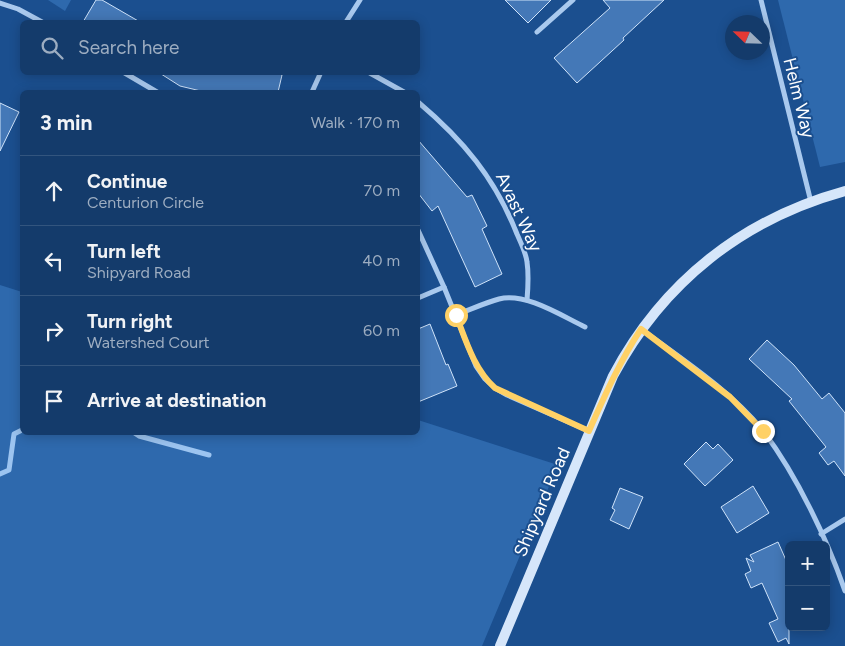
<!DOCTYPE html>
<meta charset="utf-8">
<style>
body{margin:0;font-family:Figtree,sans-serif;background:#214673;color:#f1f3f6}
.controls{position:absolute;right:15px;bottom:15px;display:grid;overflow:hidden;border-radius:8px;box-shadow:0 2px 12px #0003}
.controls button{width:45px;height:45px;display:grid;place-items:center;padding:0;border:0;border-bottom:1px solid #33557e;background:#143b6b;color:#f1f3f6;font:25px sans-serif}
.compass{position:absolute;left:725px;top:15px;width:45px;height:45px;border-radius:50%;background:#143b6b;box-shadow:0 2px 12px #0003;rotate:293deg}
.stop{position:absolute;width:15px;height:15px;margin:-11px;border:4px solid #ffd166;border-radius:50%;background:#fff}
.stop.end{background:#ffd166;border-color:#fff;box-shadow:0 1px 5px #0008}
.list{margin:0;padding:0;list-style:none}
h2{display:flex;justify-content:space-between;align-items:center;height:65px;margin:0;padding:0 20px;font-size:21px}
h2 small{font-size:16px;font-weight:400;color:#9dadc1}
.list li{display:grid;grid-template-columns:32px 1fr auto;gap:15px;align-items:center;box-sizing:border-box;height:70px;padding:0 20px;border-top:1px solid #33557e}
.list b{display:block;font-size:19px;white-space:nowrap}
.list p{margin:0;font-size:16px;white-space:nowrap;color:#9dadc1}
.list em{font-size:16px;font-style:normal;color:#9dadc1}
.icon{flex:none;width:28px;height:28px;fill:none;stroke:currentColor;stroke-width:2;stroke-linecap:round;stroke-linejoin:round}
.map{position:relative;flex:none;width:845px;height:646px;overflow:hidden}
.search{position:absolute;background:#143b6b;box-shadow:0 2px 12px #0003;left:20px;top:20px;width:400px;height:55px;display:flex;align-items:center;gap:12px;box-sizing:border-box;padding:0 18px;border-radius:8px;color:#9dadc1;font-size:19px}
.panel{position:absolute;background:#143b6b;box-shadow:0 2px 12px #0003;left:20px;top:90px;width:400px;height:345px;border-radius:8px}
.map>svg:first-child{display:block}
.green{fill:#2e69ad}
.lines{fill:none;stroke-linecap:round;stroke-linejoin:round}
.stream{stroke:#9cc4f0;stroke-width:5}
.building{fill:#4478b7;stroke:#cfe3fa}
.street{stroke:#a9c9ee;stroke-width:5}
.secondary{stroke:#d6e6fa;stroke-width:10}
.route{stroke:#ffd166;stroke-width:6}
.labels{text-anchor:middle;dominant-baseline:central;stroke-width:4;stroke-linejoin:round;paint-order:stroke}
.street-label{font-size:18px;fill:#fff;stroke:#1b4f8f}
</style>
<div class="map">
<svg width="845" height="646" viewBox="0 0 845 646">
<rect width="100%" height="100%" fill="#1b4f8f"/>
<!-- green -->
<g class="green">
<polygon points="48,0 71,0 65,11"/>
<polygon points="778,0 845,0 845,162 820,167"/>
<polygon points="0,285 22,292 22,432 418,432 418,420 558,465 482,646 0,646"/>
</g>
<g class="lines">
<!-- stream -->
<g class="stream">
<polyline points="133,432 139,436 209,455"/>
<polyline points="0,474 9,470 14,434 22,430"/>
</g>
</g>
<!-- building -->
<g class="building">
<polygon points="96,0 102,0 140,22 83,22"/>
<polygon points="505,0 551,0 528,23"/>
<polygon points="603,0 664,0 623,38 624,40 577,83 554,58 610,8"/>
<polygon points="158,72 274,72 282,75 278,92 205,92 180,86"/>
<polygon points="0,103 19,112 0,151"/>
<polygon points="418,140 467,197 472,195 487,226 482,229 502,274 475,287 438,206 432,211 418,193"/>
<polygon points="430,324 446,365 448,364 457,386 418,402 418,329"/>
<polygon points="767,340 794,365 822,399 829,393 845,413 845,476 834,461 828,465 819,453 826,447 789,401 792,399 749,359"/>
<polygon points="706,442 713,449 718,444 733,460 705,486 684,464"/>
<polygon points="753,486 769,513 737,533 721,507"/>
<polygon points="620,488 643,497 629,529 610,520 615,510 612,508"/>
<polygon points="778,542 789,567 789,644 786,638 778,642 769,623 778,619 762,583 751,588 745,574 751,571 746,558 754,562 750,555"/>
</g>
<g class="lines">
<!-- street -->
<g class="street">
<polyline points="761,0 811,202"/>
<polyline points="0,3 18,9 42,22"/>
<polyline points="346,22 360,0"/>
<polyline points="537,32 573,0"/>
<polyline points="123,72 157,92"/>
<polyline points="368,72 404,92"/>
<polyline points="312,92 321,72"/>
<path d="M418,102c45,38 77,76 99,132 4,9 9,19 10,28 2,13 1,26 0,38"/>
<polyline points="418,230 444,287 476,366 485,379 495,388 507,395 589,431"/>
<polyline points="418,298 444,287"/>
<path d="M455,315c15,-5 29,-12 44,-16 26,-7 63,17 86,28"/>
<path d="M641,329c42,31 90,62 123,103 33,44 63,107 81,159"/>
<polyline points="821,534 845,519"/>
</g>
<!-- secondary -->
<path class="secondary" d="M500,646l113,-270c50,-94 130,-157 232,-185"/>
</g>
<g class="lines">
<!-- route -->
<path class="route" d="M456,315c10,26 18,54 39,73l94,43c16,-36 31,-70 52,-102l89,68 33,34"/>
</g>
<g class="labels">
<!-- street labels -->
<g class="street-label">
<text transform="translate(799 98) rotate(76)">Helm Way</text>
<text transform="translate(519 212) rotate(65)">Avast Way</text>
<text transform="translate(542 502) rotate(-67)">Shipyard Road</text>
</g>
</g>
</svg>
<div class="controls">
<button>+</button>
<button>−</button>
</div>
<svg class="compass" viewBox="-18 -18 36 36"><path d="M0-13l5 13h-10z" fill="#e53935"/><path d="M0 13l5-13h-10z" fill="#9dadc1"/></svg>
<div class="stop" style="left:456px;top:315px"></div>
<div class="stop end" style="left:763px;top:431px"></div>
<div class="search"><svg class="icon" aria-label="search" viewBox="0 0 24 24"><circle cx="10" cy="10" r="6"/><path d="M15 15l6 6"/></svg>Search here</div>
<section class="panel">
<h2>3 min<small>Walk · 170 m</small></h2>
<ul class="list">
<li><svg class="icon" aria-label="ahead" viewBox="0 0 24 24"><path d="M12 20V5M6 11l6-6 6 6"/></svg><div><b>Continue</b><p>Centurion Circle</p></div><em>70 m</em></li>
<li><svg class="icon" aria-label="left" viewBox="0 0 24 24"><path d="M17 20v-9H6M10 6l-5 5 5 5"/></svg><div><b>Turn left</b><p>Shipyard Road</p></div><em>40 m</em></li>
<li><svg class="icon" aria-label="right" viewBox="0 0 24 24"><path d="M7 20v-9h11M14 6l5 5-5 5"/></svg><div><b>Turn right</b><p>Watershed Court</p></div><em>60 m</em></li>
<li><svg class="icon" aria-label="arrive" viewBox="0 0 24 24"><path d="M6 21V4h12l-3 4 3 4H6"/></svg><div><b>Arrive at destination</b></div></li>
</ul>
</section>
</div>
